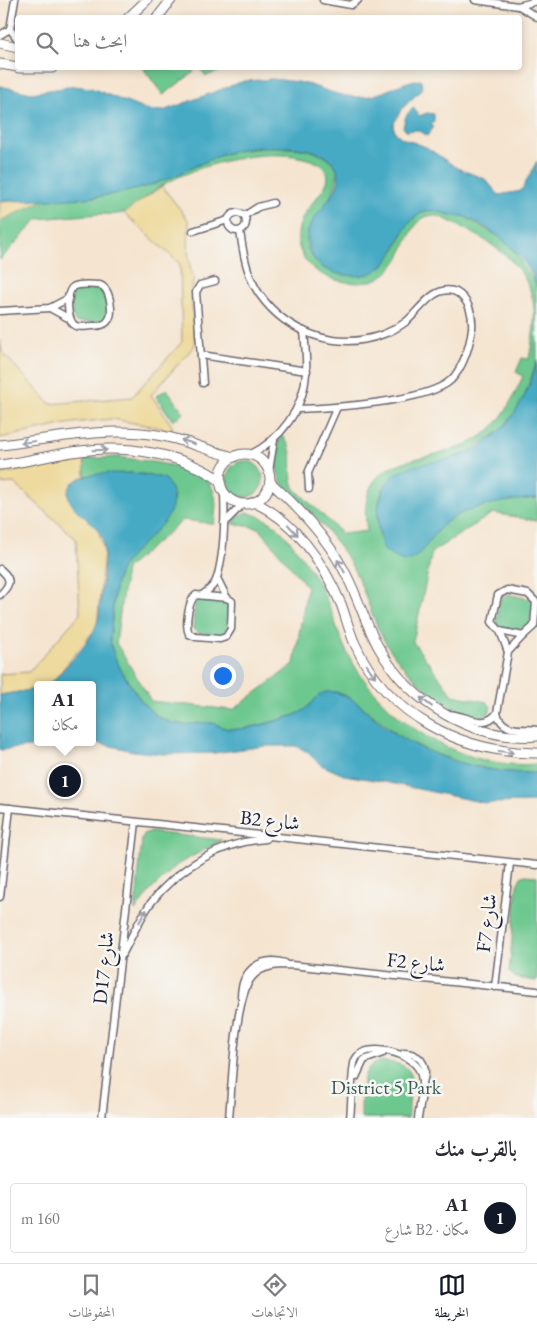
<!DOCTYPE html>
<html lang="ar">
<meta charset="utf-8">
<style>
body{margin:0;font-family:"EB Garamond",Amiri,serif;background:#f7f7f7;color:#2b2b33;direction:rtl}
.you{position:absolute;left:222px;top:675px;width:18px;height:18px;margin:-12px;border:4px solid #fff;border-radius:50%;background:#1a73e8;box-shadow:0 0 0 8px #1a73e833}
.badge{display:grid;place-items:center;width:32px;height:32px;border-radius:50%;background:#111827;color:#fff;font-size:16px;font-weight:700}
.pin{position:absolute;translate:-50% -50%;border:2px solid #fff;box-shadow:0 1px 5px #0006}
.popup{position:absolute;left:34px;top:681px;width:62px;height:65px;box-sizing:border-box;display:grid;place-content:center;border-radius:5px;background:#fff;filter:drop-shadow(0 1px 4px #0005);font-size:16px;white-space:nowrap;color:#7c7c81}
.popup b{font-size:19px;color:#2b2b33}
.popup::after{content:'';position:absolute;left:50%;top:100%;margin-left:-10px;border:10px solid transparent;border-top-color:#fff}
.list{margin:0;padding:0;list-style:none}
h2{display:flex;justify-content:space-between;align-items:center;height:65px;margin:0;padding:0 20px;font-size:21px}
h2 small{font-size:16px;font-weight:400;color:#7c7c81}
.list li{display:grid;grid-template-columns:32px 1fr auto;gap:15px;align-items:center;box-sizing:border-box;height:70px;margin:0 10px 10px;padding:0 10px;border:1px solid #e1e1e2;border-radius:5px}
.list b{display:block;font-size:19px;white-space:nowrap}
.list p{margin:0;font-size:16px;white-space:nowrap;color:#7c7c81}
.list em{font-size:16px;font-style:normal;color:#7c7c81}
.icon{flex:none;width:28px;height:28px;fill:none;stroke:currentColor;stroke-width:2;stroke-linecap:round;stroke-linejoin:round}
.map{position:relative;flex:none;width:537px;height:1118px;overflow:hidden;direction:ltr}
.search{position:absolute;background:#fff;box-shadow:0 2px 8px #0003;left:15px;right:15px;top:15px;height:55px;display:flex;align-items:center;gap:12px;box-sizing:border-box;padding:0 18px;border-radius:5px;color:#7c7c81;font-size:19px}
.sheet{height:145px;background:#fff}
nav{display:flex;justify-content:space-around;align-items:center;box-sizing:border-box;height:70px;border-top:1px solid #e1e1e2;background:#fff;font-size:14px;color:#7c7c81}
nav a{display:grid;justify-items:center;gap:2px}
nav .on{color:#111827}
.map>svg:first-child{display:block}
.green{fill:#6dc88f;stroke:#487565}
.sand{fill:#eeda9e;stroke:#887e6c}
.water{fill:#46aac5;stroke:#346680}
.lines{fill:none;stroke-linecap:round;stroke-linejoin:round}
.street-casing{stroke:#6c666f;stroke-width:9}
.secondary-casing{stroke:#6c666f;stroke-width:11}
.street{stroke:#fff;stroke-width:6}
.secondary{stroke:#fff;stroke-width:9}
.oneway{stroke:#9c9ca7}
.labels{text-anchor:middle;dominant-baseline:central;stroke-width:5;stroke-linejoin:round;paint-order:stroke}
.street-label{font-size:20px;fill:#22223b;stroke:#f6f6f2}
.park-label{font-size:20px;fill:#3c5c58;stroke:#f6f6f2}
</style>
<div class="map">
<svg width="537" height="1118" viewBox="0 0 537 1118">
<rect width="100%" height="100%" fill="#f6f6f2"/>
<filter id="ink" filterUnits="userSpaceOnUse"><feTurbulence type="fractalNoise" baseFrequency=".02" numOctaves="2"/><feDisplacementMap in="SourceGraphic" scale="10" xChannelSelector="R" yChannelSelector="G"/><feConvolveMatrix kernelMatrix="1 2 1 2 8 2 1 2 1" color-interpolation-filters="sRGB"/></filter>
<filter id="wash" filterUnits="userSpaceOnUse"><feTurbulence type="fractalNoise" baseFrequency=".0096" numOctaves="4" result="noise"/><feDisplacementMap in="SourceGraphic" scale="20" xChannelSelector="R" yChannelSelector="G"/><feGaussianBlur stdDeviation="1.12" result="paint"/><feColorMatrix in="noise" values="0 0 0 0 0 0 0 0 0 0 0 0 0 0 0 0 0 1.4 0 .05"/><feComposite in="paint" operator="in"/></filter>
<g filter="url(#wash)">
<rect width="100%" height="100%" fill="#f5e4cf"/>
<!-- green -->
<g class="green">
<polygon points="143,68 191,68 194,72 163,95"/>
<polygon points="199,68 231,68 206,76"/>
<path d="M262,148c26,0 57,-3 74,19 11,36 -58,64 -15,99l75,-17c7,-18 17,-41 40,-39 11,2 16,8 27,6l40,23 11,12 22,33 1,77 -13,36 -11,19 -13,15 -33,22 -27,9 -57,27c-8,24 -7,36 0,60l36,6c6,-8 11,-19 18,-26 24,-25 68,-28 100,-31v23l-44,-8 -61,39 -19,90 40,53 34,7 4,5 -2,6 -6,4c-33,1 -84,-49 -99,-77 -14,-25 -20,-55 -35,-79 -19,-30 -42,-54 -67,-78 -7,-13 -9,-35 0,-48 17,19 4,35 13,54l48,45 24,-3c-13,-86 63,-63 110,-92 24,-14 35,-39 46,-63l-7,-4 6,-14 7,1c3,-16 6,-33 5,-50 -2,-40 -40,-66 -73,-82 -9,-4 -23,-14 -33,-11 -29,9 -19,79 -88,65 -29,-6 -52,-31 -38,-62 6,-13 18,-23 24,-35 4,-7 1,-16 -6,-20 -42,-22 -120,-1 -159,22 -12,7 -25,23 -38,27 -7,2 -16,1 -23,1 -21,2 -42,3 -62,5l-38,41v-39l42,-21 55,-3 35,-7 25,-7 59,-26 20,-6z"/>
<path d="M100,288l6,6v25l-6,3h-24c-7,-7 -6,-25 -2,-33z"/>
<polygon points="167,389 184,413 173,421 156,396"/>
<path d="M117,457c21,3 75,8 89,23 13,12 10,29 8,44l-31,-4 -57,49 -10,74 35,58 82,9 61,-46 13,-77 -48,-59 -26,-4 4,-7 10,-5c9,3 17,6 25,11 17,12 45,54 53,73 10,22 15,47 28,67 37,62 110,107 184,101v9c-46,1 -94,-12 -134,-35 -16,-9 -52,-45 -68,-46 -14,0 -22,13 -32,19 -6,4 -15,6 -21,8 -16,4 -36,11 -52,10 -7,0 -12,-5 -18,-6 -11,-2 -23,3 -34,1 -25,-4 -37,-23 -50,-43 -9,-14 -17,-27 -18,-44 4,-24 1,-55 15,-76 17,-25 47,-34 49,-68l-22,-18 -20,-2 -47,3 -1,-17z"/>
<circle cx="245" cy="479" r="18"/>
<polygon points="507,594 530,599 534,603 529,628 525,632 499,628 496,624 500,600"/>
<polygon points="199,599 223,601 228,604 227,630 223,635 198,633 193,629 195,603"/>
<polygon points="151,832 222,840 177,865 150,891 135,911 142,839 145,833"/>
<polygon points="525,875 537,876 537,981 516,978 509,972 517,885 521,877"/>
<path d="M382,1061c11,2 25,2 29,14l-3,43h-47c1,-19 -4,-54 21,-57z"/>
</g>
<!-- sand -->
<g class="sand">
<polygon points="162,186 189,221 188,251 191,272 194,278 191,292 195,345 151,395 172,426 172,430 112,419 72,423 0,438 0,340 2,352 50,404 132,397 182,342 180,264 124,213"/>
<polygon points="42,200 40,202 0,221 0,201"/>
<polygon points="84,459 85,476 72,483 68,495 72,503 98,530 104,550 97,627 54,680 46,685 38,685 37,689 0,695 0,674 29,672 80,614 76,539 14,483 0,484 0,474"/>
</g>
<!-- water -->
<g class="water">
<path d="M272,79c10,1 21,2 31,4 19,5 35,14 56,14 22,1 44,-18 62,-17l1,9 -21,21 -8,15 2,7 7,6 24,9 31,21 28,11 14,16 22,-4 16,-30v126c-11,-33 -43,-58 -74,-71 -15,2 -28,-11 -43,-2 -30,17 -20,69 -76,61 -11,-2 -23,-6 -29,-15 -6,-8 -9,-19 -7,-29 5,-20 43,-43 27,-66 -8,-12 -24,-15 -37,-17 -26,-3 -58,-1 -82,9 -20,8 -39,19 -59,26 -50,18 -104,17 -157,18v-115l31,7 43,-7 17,2 55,22 17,1 81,-30z"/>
<polygon points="413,107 419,116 427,113 434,114 434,121 431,125 434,127 427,136 417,130 406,131 403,127 406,116"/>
<path d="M537,361v137c-30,3 -64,6 -89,23 -14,10 -28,39 -41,40 -9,0 -17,-7 -24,-12 -6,-21 -8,-36 -1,-56 11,-35 58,-27 86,-40 37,-18 59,-52 69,-92z"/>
<path d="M132,473l32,5c32,38 -31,63 -44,94 -9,19 -6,44 -10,65 1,15 8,28 16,41 13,21 26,42 52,46 11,2 23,-3 34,-1 7,2 12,6 18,6 16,1 37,-5 52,-10 7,-2 16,-5 21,-8 11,-8 15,-22 31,-19 21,4 37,24 53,36 43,30 98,46 150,45v29l-52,1 -105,-22 -36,-6 -23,-10 -15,-14 -10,-5h-31l-51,7 -51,1 -30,-3 -40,-9 -1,-57h-46l8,-5c16,-19 41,-40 45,-65 1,-17 9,-64 3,-78 -7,-17 -35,-26 -34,-46 7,-22 46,-17 64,-18z"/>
<polygon points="37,689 38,742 76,742 0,750 0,695"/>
</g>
</g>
<g filter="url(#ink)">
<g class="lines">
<!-- street casing -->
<g class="street-casing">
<g id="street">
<polyline points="15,0 10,29 18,40"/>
<polyline points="323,0 351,5 358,0"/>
<polyline points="475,0 518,6 537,1"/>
<polyline points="519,6 537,17"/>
<polyline points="0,35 10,29"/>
<circle cx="237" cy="222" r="9"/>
<polyline points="244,216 258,207 273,203"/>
<polyline points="193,231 228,220"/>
<path d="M240,231c3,22 7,46 20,64 27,38 77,56 121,40 9,-3 18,-8 26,-14 13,-11 28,-38 49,-29 13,7 17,23 16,36 -2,18 -9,40 -21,52 -23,22 -121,28 -154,29"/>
<path d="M100,285c10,3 15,29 7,37 -4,4 -10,4 -15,4 -5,0 -11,2 -16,0 -9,-3 -11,-33 -3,-39 6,-4 19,-2 27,-2z"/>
<polyline points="50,308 70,319"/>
<polyline points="0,311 50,308 69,298"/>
<polyline points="201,355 307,371"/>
<polyline points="203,383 196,292 200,285 215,281"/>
<path d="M249,455c32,-15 55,-47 57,-82 1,-14 -1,-29 -2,-42"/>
<polyline points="269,471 274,440"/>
<polyline points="309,489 308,473 337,407"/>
<polyline points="224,523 243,504"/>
<path d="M0,569c12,10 11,15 0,26"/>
<polyline points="217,578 227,598"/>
<polygon points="507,590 528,594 536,602 534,626 523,636 500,631 492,622 498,595"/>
<path d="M196,595l31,3 5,3 -1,28 -5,8 -6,2 -24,-2 -7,-3c-4,-9 -1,-33 7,-39z"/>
<path d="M202,595c6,-4 13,-10 15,-17 7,-25 8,-60 7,-86"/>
<polyline points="500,631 508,652"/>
<path d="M497,713c6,20 23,15 40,17"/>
<path d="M448,714c17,0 36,17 49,-1l11,-61 15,-16"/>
<polyline points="0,807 537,865"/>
<polyline points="0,897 10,808"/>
<path d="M122,955c9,-17 17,-35 28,-51 27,-36 71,-62 116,-65"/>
<polyline points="495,987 510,863"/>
<path d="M241,996c1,-26 19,-40 44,-33"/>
<path d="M404,1053c15,0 24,11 20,26"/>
<polyline points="356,1077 364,1060 383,1053"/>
<polyline points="102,1118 136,822"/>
<path d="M229,1118c3,-30 5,-120 23,-141 10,-12 25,-12 39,-12l246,26"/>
<path d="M350,1118c2,-13 1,-49 5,-58 10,-20 59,-7 65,12 5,13 0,32 -2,46"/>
</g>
</g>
<!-- secondary casing -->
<g class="secondary-casing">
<g id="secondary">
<polyline points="128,18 147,0"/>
<polyline points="157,18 171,0"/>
<polyline points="0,43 18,47"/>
<polyline points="0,64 18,67"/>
<polyline points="19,68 52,68"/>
<path d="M0,445c53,-6 103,-19 157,-10 27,4 51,16 77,22"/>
<circle cx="245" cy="479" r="25"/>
<path d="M0,465c27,-3 53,-11 80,-14 47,-6 102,2 141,30"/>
<path d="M270,482c28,25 53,51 71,83 16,27 23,57 38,83 31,56 95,93 158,88"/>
<path d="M254,502c42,20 69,60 87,102 5,13 8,27 14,40 32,71 106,109 182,109"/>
</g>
</g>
<!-- street -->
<use href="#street" class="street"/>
<!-- secondary -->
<use href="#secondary" class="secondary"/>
</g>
<!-- one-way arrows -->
<defs><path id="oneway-shaft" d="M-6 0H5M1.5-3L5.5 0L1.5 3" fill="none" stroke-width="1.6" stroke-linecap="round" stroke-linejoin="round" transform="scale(1.25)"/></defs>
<g class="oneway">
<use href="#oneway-shaft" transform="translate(28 442) rotate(172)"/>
<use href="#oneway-shaft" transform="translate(188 442) rotate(-162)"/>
<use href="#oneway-shaft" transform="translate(100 450) rotate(-2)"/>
<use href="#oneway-shaft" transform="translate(293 530) rotate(47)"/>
<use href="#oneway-shaft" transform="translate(341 566) rotate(-120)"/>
<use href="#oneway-shaft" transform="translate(371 671) rotate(55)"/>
<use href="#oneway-shaft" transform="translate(426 702) rotate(-142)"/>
<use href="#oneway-shaft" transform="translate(506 752) rotate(8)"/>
<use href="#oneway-shaft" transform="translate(143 916) rotate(-59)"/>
</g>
</g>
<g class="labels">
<!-- street labels -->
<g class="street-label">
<text transform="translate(270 820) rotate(6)">B2 شارع</text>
<text transform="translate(486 923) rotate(-83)">F7 شارع</text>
<text transform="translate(416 962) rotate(6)">F2 شارع</text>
<text transform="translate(103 968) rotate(-84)">D17 شارع</text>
</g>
<!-- park labels -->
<g class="park-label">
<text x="386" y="1087">District 5 Park</text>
</g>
</g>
</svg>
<div class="you"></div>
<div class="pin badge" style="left:65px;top:781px">1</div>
<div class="popup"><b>A1</b>مكان</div>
<div class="search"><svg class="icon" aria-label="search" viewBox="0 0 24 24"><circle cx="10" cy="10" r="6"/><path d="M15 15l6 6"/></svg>ابحث هنا</div>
</div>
<section class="sheet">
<h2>بالقرب منك<small></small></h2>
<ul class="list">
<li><span class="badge">1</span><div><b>A1</b><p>مكان · B2 شارع</p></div><em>160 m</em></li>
</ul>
</section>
<nav>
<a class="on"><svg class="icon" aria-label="map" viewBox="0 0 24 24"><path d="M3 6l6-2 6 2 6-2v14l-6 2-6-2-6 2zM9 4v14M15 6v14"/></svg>الخريطة</a>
<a><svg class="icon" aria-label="directions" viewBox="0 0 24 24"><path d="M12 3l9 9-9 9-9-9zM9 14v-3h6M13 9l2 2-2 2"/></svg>الاتجاهات</a>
<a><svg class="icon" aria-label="saved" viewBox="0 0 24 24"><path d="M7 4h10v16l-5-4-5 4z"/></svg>المحفوظات</a>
</nav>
